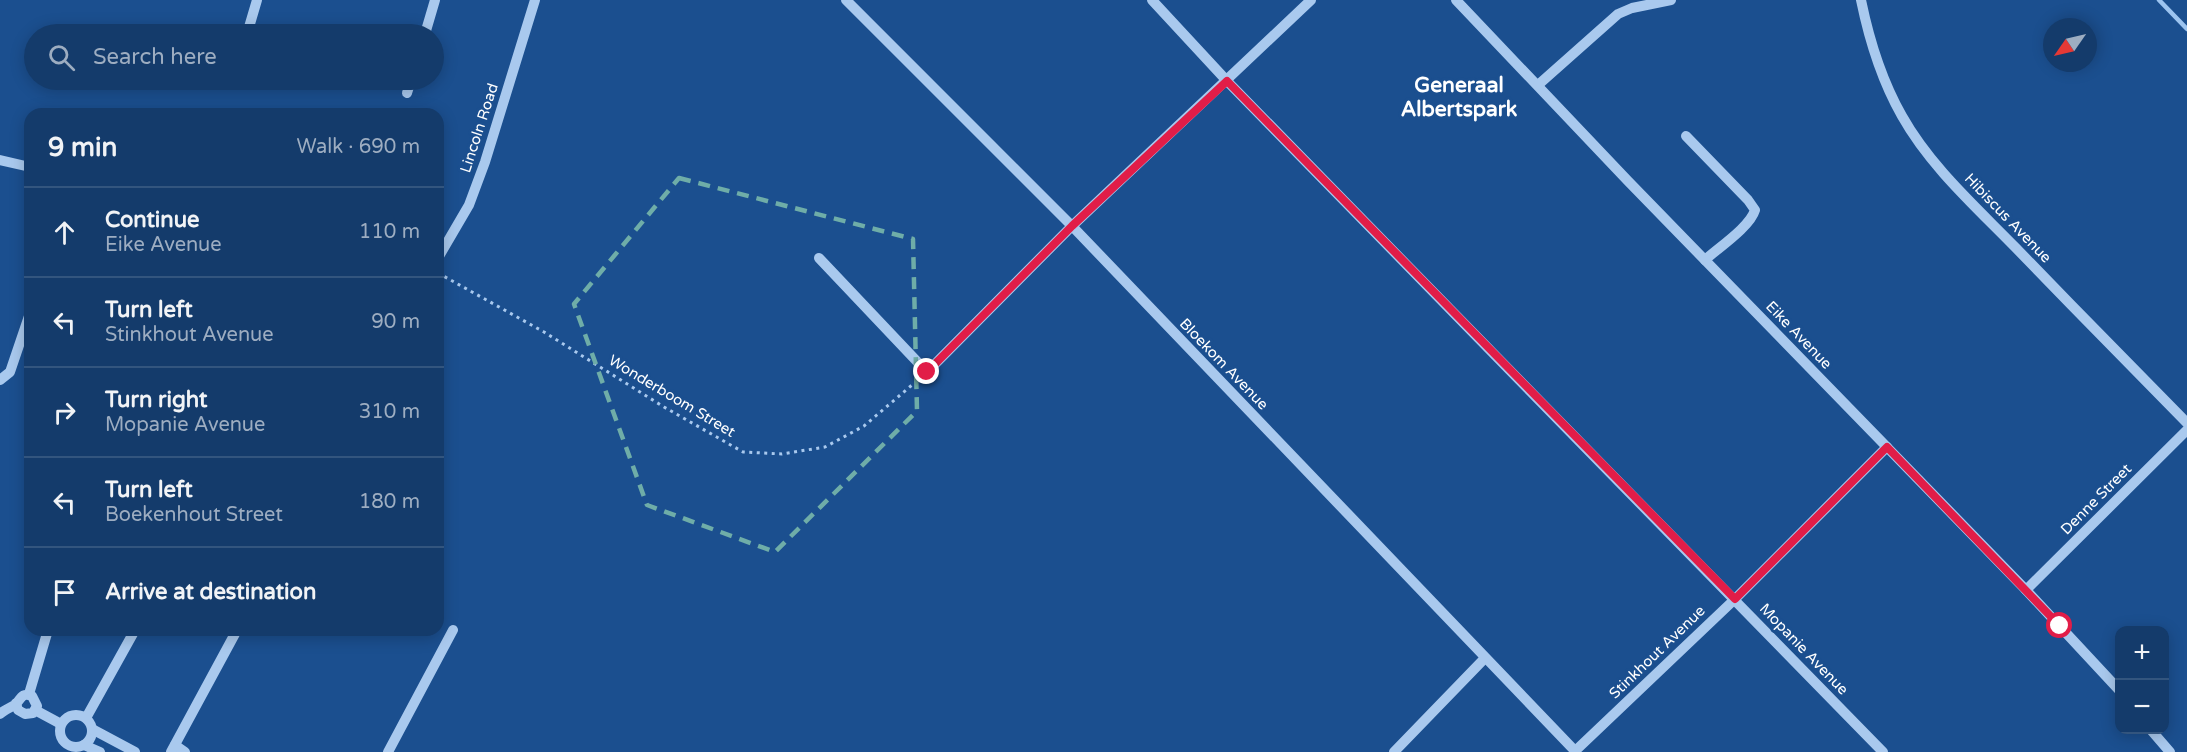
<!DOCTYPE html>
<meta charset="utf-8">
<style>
body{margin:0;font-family:"Varela Round",sans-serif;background:#1d4271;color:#f1f3f6}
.controls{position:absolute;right:18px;bottom:18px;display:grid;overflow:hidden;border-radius:12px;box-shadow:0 3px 15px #0003}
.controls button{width:54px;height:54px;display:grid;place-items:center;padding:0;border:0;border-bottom:2px solid #33557e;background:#143b6b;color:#f1f3f6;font:30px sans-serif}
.compass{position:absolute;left:2043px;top:18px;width:54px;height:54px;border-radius:50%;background:#143b6b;box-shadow:0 3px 15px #0003;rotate:236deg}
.stop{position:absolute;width:18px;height:18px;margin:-14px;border:4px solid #e11d48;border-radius:50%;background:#fff}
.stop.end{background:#e11d48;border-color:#fff;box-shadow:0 2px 6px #0008}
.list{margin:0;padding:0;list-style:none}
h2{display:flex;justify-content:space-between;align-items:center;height:78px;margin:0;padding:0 24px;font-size:26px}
h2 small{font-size:20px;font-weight:400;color:#9dadc1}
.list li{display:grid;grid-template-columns:39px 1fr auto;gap:18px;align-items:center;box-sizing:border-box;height:90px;padding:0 24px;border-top:2px solid #33557e}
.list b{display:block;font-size:22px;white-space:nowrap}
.list p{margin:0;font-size:20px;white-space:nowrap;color:#9dadc1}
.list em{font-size:20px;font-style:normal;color:#9dadc1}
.icon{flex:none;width:33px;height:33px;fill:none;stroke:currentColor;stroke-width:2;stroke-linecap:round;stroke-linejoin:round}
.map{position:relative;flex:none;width:2187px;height:752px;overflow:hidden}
.search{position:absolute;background:#143b6b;box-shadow:0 3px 15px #0003;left:24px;top:24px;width:420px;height:66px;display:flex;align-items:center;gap:15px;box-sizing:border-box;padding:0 21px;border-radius:33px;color:#9dadc1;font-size:22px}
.panel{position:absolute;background:#143b6b;box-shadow:0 3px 15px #0003;left:24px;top:108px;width:420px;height:528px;border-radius:18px}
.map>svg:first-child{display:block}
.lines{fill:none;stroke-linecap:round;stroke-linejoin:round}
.stream{stroke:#9cc4f0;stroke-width:4.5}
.path{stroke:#a9c9ee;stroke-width:3;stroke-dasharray:3 4.5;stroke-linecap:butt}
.minor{stroke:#a9c9ee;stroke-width:10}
.route{stroke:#e11d48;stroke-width:8}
.marked{fill:none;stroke:#6fada8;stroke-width:4.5;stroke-dasharray:12 8;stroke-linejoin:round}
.labels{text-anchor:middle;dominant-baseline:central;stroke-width:6;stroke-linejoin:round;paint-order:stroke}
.street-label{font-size:15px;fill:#fff;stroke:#1b4f8f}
.district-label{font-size:21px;font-weight:bold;fill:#fff;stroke:#1b4f8f}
</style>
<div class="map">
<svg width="2187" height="752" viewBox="0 0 2187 752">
<rect width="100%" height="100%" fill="#1b4f8f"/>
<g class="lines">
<!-- stream -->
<polyline class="stream" points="2159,0 2187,29"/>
<!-- path -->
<polyline class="path" points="438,273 544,332 664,407 743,452 782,454 825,447 864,426 919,379"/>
<!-- minor -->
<g class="minor">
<polyline points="846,0 1072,226 1576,752"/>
<polyline points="1152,0 1227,81 1883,752"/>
<polyline points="1456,0 1628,181 2026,590 2120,691"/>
<path d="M1861,0c8,39 21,81 41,116 28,50 73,90 113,131 57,59 115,118 172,176"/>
<polyline points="247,34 257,0"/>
<polyline points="425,34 435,0"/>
<polyline points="1538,85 1618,14 1632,8 1671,0"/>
<polyline points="407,93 411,80"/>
<path d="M1686,136l62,64 7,10c-5,17 -37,38 -50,50"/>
<polyline points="0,160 30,167"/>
<polyline points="438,258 469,205 485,162 535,0"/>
<polyline points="819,258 927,372 1072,226 1311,0"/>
<polyline points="0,380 10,372 30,313"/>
<polyline points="2026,590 2187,430"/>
<polyline points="29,694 48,630"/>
<polyline points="35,710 61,724"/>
<path d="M0,714c5,-5 13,-7 17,-11 5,-7 6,-10 15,-7l5,10 -4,7 -8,1 -7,-4 -2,-7"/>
<circle cx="76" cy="731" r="16"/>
<polyline points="86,718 135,630"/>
<polyline points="92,729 135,752"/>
<polyline points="2151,730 2170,752"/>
<polyline points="84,745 100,752"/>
<polyline points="175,745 185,752"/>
<polyline points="171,752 237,630"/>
<polyline points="388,752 453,630"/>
<polyline points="1394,752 1485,658"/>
<polyline points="1574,752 1735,599 1887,447"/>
</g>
</g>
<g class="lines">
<!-- route -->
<polyline class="route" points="927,372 1072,226 1227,81 1735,599 1887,447 2060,626"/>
</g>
<!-- marked area -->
<path class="marked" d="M679,178l234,61 4,172 -142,141 -128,-47 -73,-201z"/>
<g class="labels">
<!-- street labels -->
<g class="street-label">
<text transform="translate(479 128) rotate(-72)">Lincoln Road</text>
<text transform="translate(2008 218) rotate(46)">Hibiscus Avenue</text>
<text transform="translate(1799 335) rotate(46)">Eike Avenue</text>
<text transform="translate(1224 364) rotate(46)">Bloekom Avenue</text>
<text transform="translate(672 396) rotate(31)">Wonderboom Street</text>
<text transform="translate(2096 499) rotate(-45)">Denne Street</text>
<text transform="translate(1804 649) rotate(46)">Mopanie Avenue</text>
<text transform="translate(1657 652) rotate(-44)">Stinkhout Avenue</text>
</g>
<!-- district labels -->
<g class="district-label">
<text x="1459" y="85">Generaal<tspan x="1459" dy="24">Albertspark</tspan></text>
</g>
</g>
</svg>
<div class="controls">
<button>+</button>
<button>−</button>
</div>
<svg class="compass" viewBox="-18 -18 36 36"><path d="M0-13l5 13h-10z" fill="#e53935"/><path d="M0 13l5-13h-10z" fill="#9dadc1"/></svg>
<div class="stop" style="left:2060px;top:626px"></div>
<div class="stop end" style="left:927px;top:372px"></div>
<div class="search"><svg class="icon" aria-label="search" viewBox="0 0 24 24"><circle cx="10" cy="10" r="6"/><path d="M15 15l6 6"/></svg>Search here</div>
<section class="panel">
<h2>9 min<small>Walk · 690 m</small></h2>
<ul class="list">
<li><svg class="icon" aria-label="ahead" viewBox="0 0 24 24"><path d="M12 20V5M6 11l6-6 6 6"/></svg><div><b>Continue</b><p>Eike Avenue</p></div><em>110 m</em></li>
<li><svg class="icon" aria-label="left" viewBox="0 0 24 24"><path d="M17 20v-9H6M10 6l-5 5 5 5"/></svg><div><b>Turn left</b><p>Stinkhout Avenue</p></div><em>90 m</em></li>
<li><svg class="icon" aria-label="right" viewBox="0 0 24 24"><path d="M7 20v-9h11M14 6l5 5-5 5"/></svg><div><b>Turn right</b><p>Mopanie Avenue</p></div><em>310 m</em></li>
<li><svg class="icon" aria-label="left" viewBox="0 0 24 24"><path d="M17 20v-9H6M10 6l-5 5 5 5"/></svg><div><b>Turn left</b><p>Boekenhout Street</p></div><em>180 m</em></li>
<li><svg class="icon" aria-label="arrive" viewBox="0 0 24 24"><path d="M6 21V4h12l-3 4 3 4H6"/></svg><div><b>Arrive at destination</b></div></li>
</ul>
</section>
</div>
